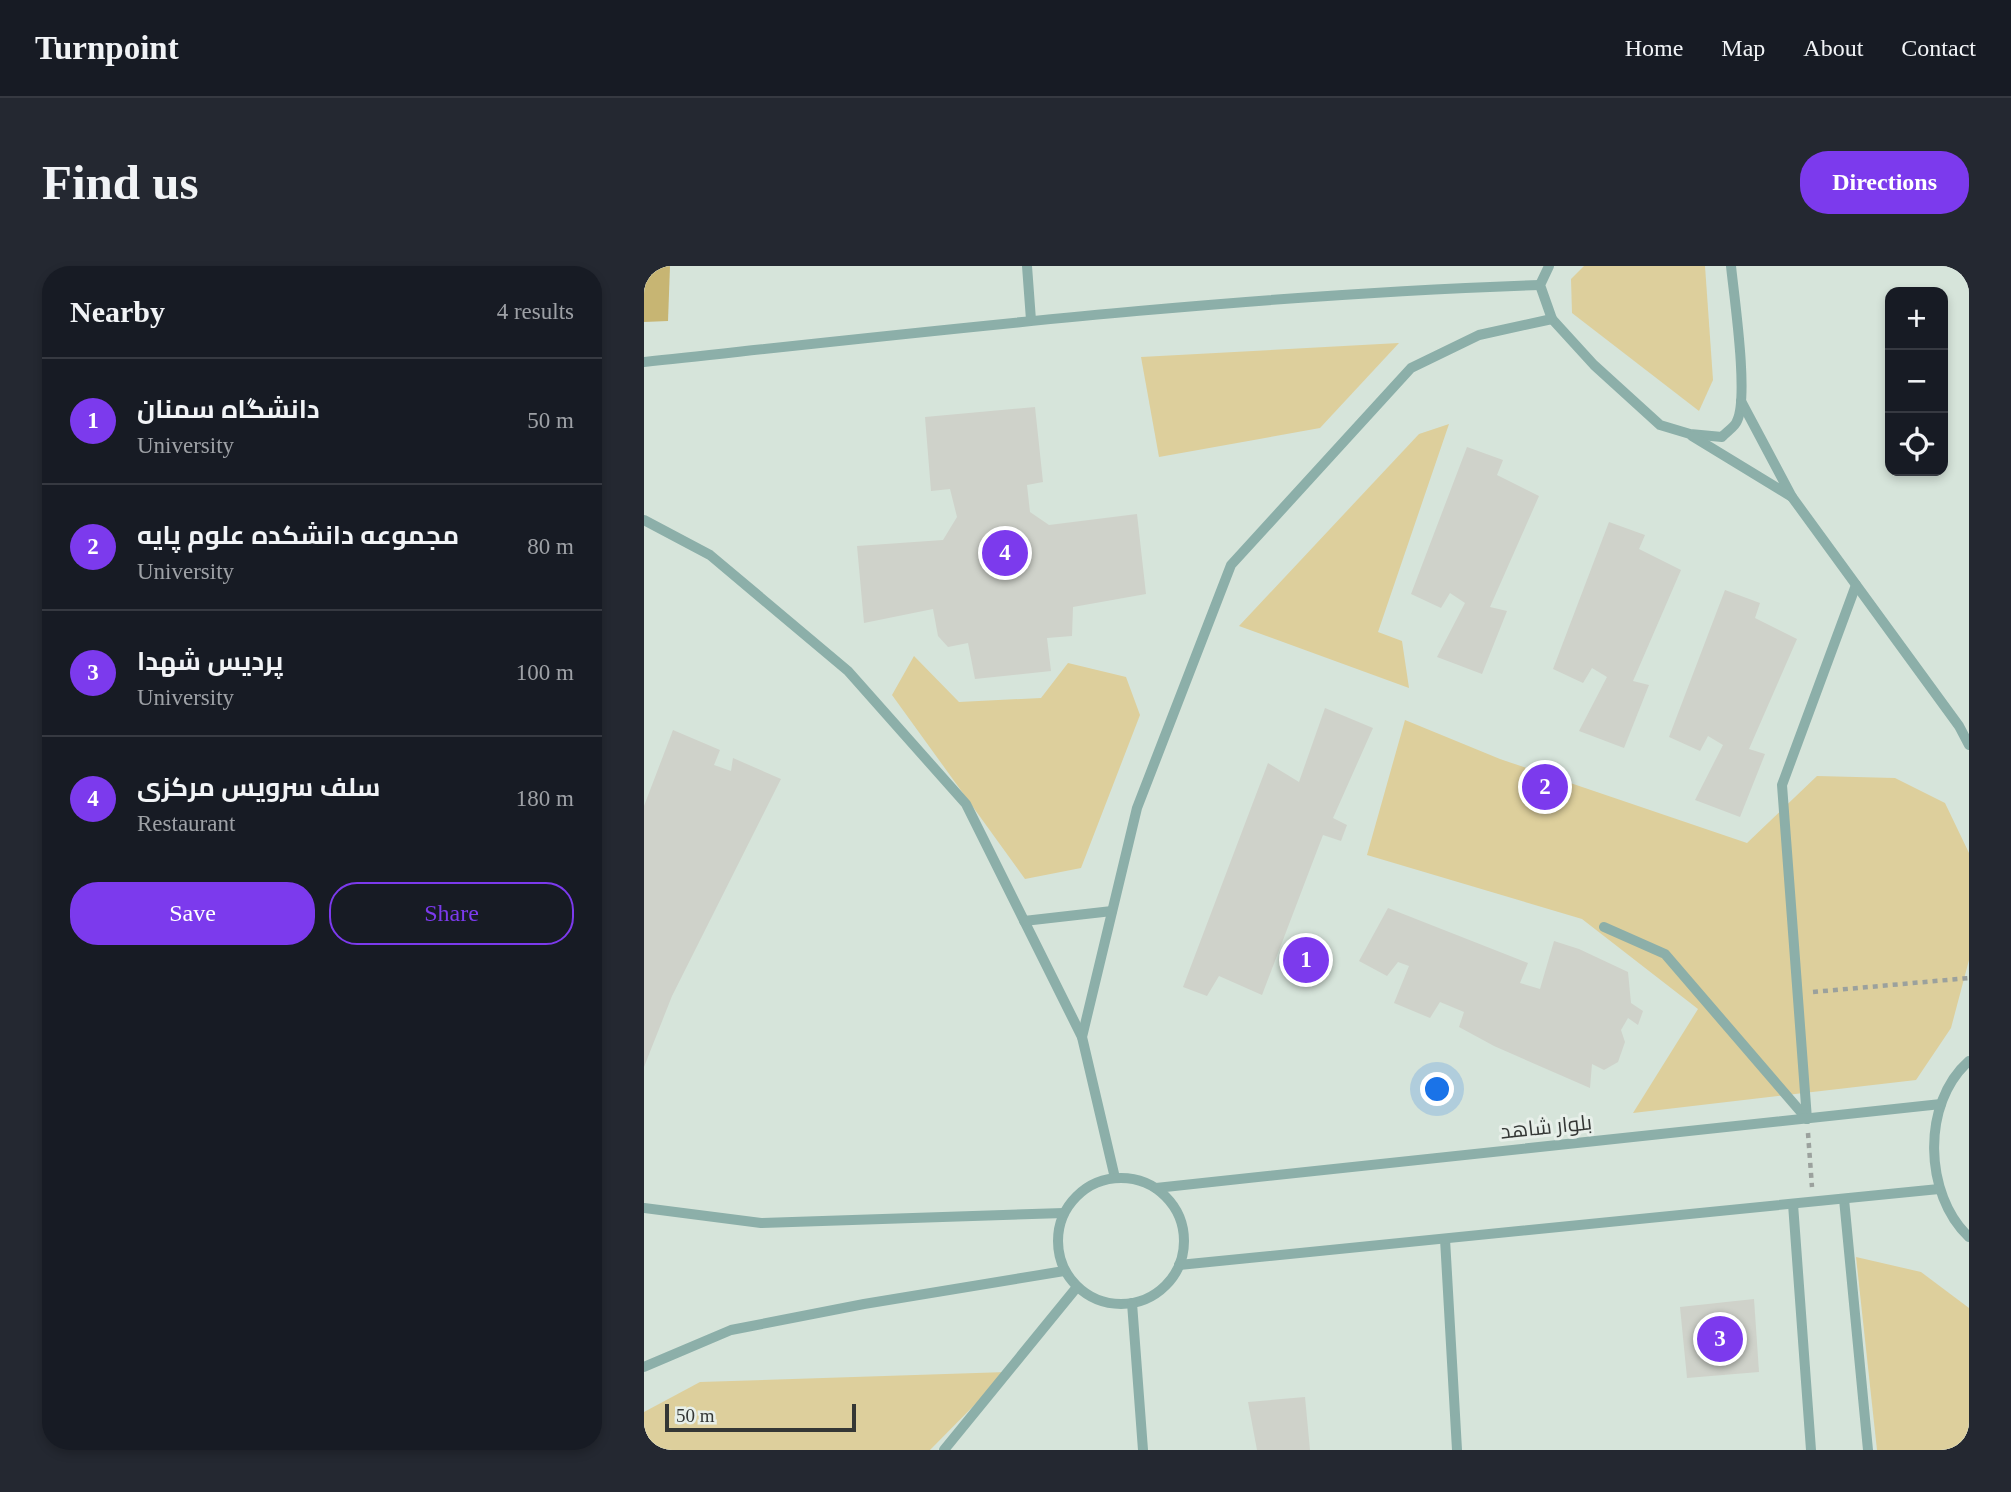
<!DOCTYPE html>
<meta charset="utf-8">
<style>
body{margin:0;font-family:"Times New Roman",Cairo,serif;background:#242831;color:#f1f3f6}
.controls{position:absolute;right:21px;top:21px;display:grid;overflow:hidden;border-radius:14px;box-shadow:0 4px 10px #0003}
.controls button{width:63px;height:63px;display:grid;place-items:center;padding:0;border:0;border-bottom:2px solid #363941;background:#171b24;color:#f1f3f6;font:35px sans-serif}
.scale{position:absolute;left:21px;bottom:18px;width:191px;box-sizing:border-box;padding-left:7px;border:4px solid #343735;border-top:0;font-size:19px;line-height:24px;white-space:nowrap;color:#343735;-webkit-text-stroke:5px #e7efe9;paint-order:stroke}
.you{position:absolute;left:794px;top:824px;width:24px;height:24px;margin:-18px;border:5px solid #fff;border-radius:50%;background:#1a73e8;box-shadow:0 0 0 10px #1a73e833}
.badge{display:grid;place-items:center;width:46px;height:46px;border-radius:50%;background:#7c3aed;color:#fff;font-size:23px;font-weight:700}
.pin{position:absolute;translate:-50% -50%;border:4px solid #fff;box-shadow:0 2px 7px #0006}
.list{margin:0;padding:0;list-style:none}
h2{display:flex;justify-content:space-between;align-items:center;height:91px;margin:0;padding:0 28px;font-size:30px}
h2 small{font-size:23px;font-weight:400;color:#9ea1a6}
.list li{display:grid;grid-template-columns:46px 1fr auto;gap:21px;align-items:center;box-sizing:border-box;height:126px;padding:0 28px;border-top:2px solid #363941}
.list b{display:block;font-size:26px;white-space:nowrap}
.list p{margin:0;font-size:23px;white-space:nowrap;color:#9ea1a6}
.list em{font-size:23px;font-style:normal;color:#9ea1a6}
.actions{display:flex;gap:14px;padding:21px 28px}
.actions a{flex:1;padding:16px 0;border:2px solid #7c3aed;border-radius:28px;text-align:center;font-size:24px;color:#7c3aed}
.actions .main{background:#7c3aed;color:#fff}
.icon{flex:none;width:38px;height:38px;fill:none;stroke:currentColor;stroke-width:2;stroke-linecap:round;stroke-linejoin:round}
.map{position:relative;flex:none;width:1325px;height:1184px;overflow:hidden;border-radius:28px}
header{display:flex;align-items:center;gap:42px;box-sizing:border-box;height:98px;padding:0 35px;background:#171b24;border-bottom:2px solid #363941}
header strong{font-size:33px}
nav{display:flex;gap:38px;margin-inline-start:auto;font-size:24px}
.intro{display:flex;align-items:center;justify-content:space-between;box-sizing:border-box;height:168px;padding:0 42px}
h1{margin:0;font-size:49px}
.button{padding:18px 32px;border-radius:28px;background:#7c3aed;color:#fff;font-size:24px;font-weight:700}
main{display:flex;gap:42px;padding:0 42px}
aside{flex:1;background:#171b24;border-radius:28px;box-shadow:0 4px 10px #0003}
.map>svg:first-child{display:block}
.built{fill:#d6e4da;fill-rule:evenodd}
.green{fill:#ddcf9c}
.forest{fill:#c7b573}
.building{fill:#cfd2ca}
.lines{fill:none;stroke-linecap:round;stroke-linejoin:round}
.path{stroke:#9ba19d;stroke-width:4.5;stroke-dasharray:5 5;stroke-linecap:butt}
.service{stroke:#8cafa9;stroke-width:10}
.labels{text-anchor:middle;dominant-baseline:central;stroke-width:6;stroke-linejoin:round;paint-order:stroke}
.street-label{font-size:21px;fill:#343735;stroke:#e7efe9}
</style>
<header>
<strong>Turnpoint</strong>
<nav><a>Home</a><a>Map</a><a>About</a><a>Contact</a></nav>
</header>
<div class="intro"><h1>Find us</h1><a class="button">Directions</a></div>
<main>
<aside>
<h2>Nearby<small>4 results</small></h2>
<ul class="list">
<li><span class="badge">1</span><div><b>دانشگاه سمنان</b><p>University</p></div><em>50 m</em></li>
<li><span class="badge">2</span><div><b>مجموعه دانشکده علوم پایه</b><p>University</p></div><em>80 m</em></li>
<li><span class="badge">3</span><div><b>پردیس شهدا</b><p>University</p></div><em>100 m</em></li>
<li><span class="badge">4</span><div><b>سلف سرویس مرکزی</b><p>Restaurant</p></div><em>180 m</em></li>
</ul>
<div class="actions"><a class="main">Save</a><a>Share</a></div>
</aside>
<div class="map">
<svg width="1325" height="1184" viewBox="0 0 1325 1184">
<rect width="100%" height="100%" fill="#e7efe9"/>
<!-- built -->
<path class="built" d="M0,0h1325v1184h-1325zM1246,26h53v179h-53z"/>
<!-- green -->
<g class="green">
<polygon points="940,0 1061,0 1069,114 1055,145 928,47 927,13"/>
<polygon points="755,77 676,162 515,191 497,91"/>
<polygon points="805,158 734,366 758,375 765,422 595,360 775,168"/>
<polygon points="270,390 315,436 397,432 424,397 482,411 496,449 437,602 381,613 248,429"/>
<polygon points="761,454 856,493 1103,577 1173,510 1251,512 1301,537 1325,587 1325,694 1307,762 1272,814 989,847 1054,743 938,653 723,589"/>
<polygon points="1212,991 1277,1006 1325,1042 1325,1184 1233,1184"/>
<polygon points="363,1106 286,1184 0,1184 0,1146 56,1116"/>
</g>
<!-- forest -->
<polygon class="forest" points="0,0 26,0 24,55 0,56"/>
<!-- building -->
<g class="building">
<polygon points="391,141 399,216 383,219 386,246 405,259 493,248 502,328 429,341 428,370 403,372 407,405 331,413 324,377 304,381 294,370 289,343 220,357 213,280 299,274 313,251 306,223 287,225 281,151"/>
<polygon points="823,181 859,194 853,209 895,230 846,341 863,345 838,408 793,391 821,337 806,327 797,342 767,328"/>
<polygon points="965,256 1001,269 995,283 1037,304 989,415 1005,419 980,482 935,465 963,411 948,402 939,417 909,403"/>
<polygon points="1081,324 1116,337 1111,352 1153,373 1105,483 1121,488 1096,551 1051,534 1079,479 1064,470 1056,485 1025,471"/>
<polygon points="681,442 729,462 689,552 703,559 697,575 679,569 618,729 575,710 563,730 539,721 624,497 655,516"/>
<polygon points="29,464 76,484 70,499 87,505 89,492 137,513 28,730 0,801 0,540"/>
<polygon points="744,642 884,697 876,717 896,723 910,675 935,683 984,706 987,737 999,745 994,759 984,752 977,764 981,776 974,796 960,804 948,798 946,822 850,780 815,761 820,746 796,736 786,752 750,737 765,700 754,696 743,710 715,695"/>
<polygon points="1110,1033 1115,1106 1043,1112 1036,1041"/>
<polygon points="661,1131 666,1184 613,1184 604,1136"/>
</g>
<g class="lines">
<!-- path -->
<g class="path">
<polyline points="1169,726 1325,712"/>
<polyline points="1164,867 1168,921"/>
</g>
<!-- service -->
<g class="service">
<polyline points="383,0 387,54"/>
<path d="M905,0l-9,19 12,34 42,46 66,60 30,9 32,3c4,-5 13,-10 15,-16 12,-24 -3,-125 -6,-155"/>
<path d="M0,96c298,-32 596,-67 896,-77"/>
<polyline points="1048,170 1148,231 1097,135"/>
<polyline points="1148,231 1315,460 1325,479"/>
<polyline points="0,254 66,289 204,405 322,538 438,771"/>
<polyline points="380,655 468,645"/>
<polyline points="960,661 1021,688 1163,853"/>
<path d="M1325,795c-48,42 -45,134 0,176"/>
<polyline points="1163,853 1138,519 1212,319"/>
<polyline points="471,912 438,771 493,542 587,299 767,102 835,69 908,53"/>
<circle cx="477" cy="975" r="63"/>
<polyline points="512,922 1297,838"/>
<polyline points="1200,933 1224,1184"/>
<polyline points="1149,938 1167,1184"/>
<polyline points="0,942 117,957 420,947"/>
<polyline points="801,973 813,1184"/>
<polyline points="535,999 1295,923"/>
<polyline points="488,1037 499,1184"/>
<polyline points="0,1101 87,1064 220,1038 420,1005"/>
<polyline points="300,1184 433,1021"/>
</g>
</g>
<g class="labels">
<!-- street labels -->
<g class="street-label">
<text transform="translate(902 861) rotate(-6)">بلوار شاهد</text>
</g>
</g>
</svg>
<div class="controls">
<button>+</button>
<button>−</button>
<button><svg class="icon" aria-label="locate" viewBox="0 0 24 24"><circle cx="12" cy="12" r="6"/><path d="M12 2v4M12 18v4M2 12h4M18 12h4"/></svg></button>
</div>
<div class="scale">50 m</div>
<div class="you"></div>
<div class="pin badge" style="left:662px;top:694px">1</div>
<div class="pin badge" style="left:901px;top:521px">2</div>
<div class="pin badge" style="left:1076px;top:1073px">3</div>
<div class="pin badge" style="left:361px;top:287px">4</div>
</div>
</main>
